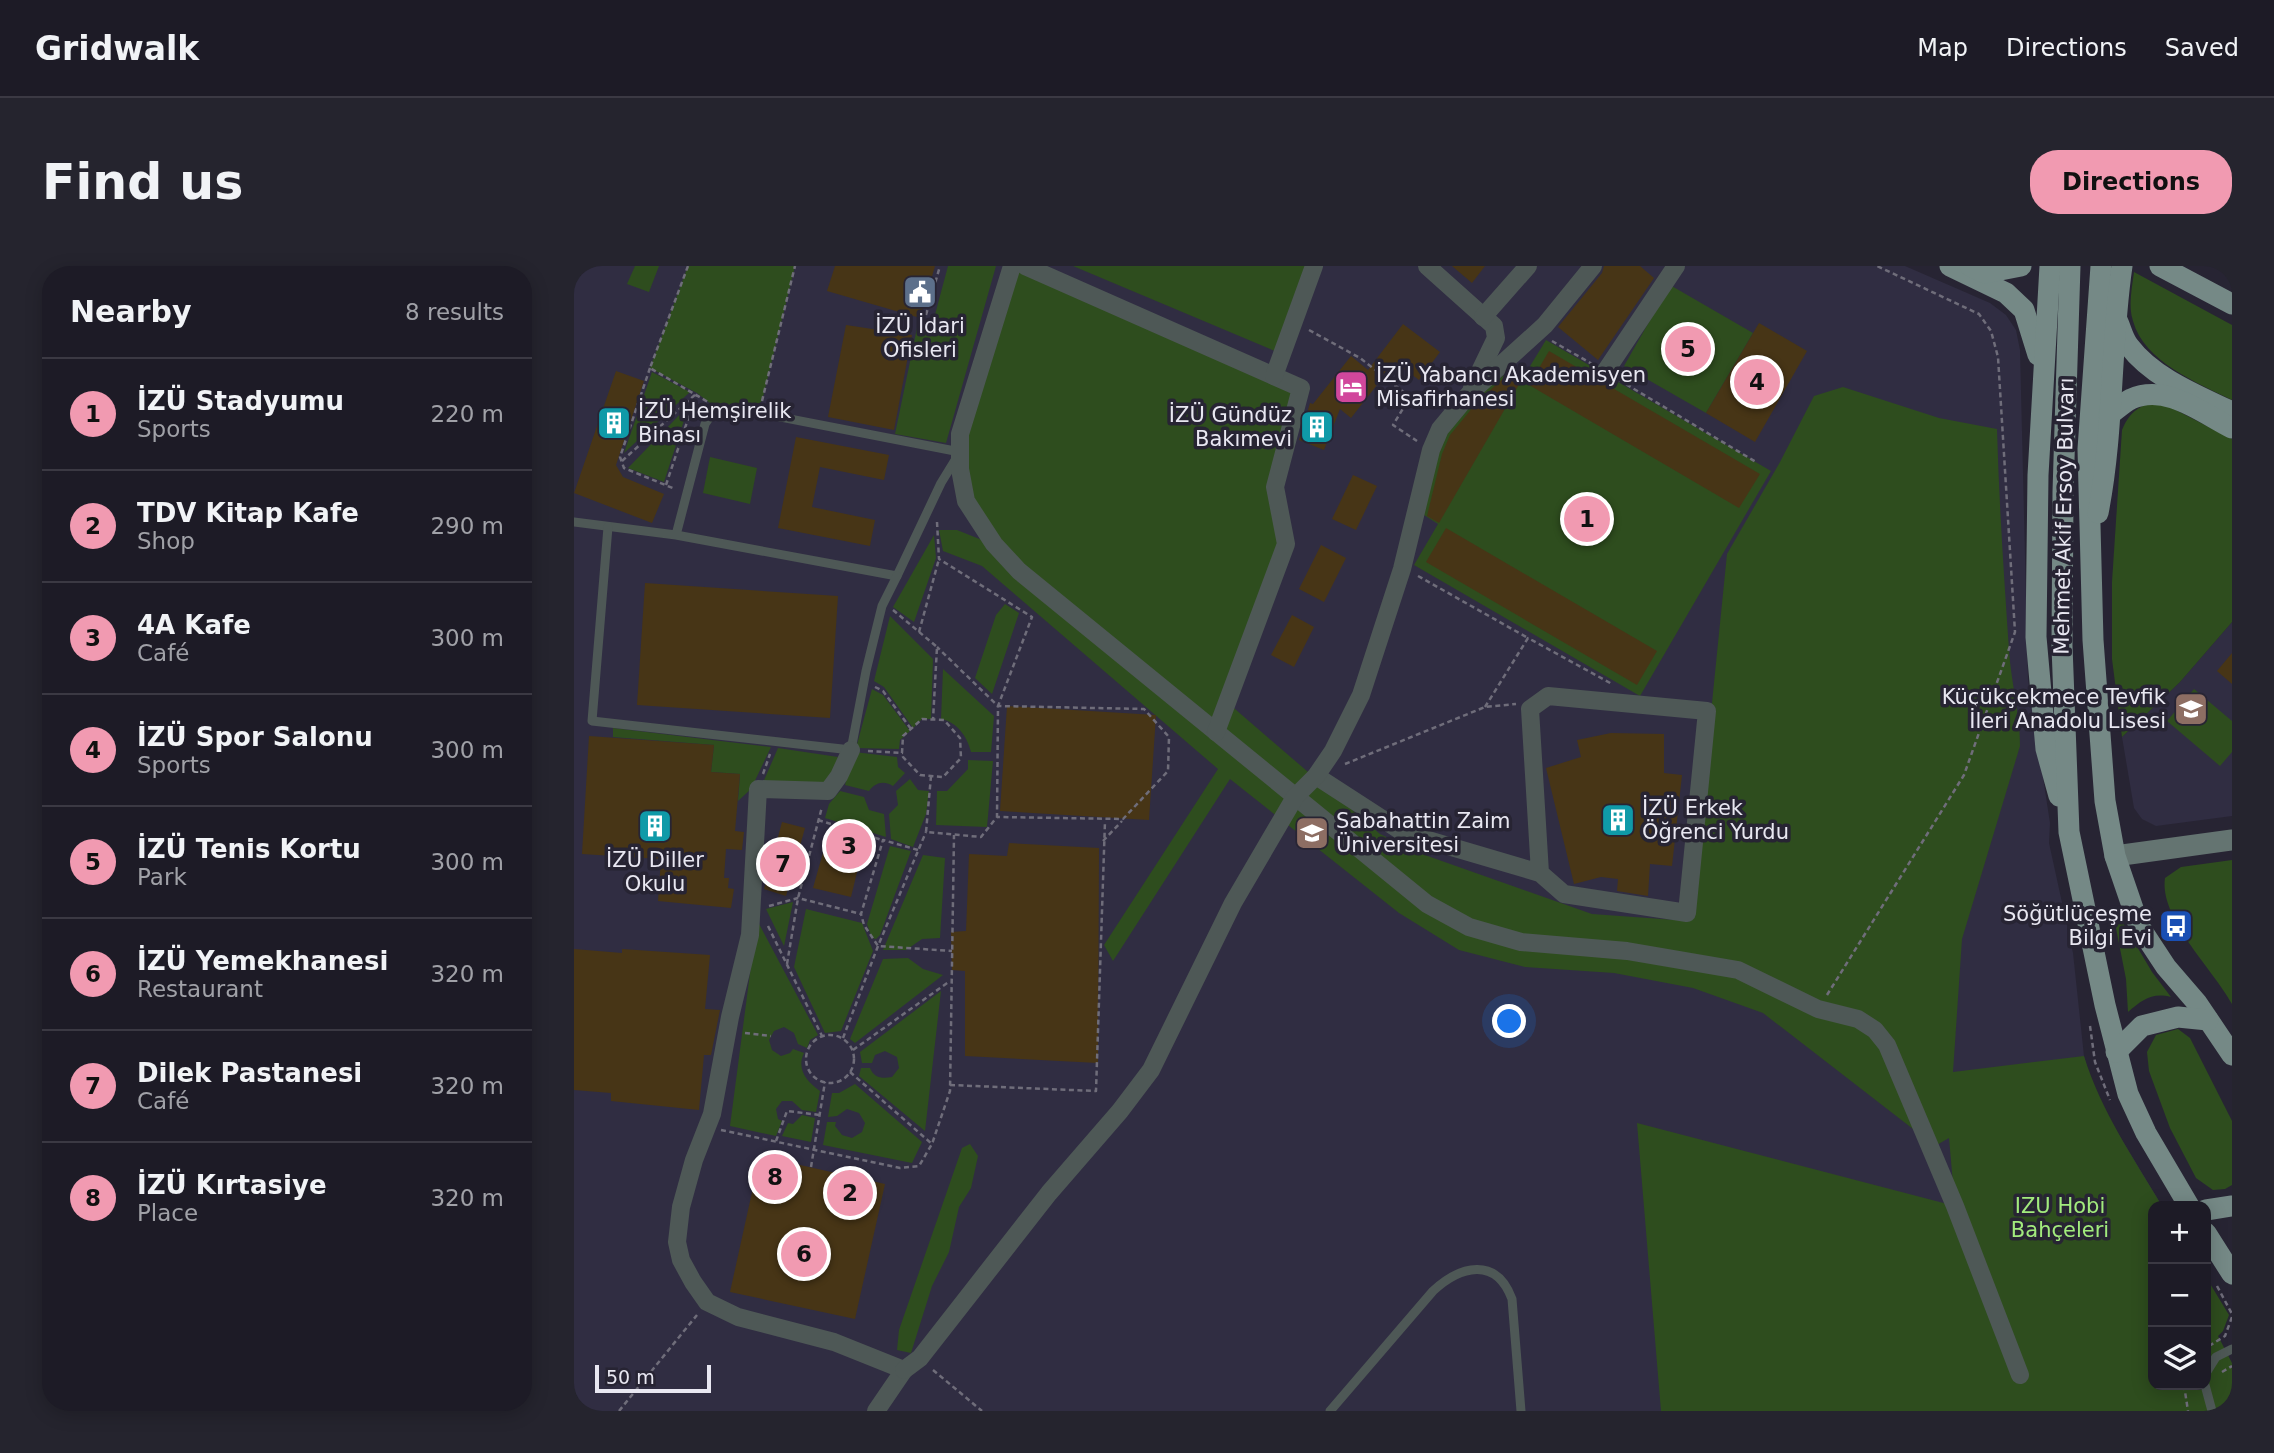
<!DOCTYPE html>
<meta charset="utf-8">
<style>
body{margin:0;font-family:"DejaVu Sans",sans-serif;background:#25242e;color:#f1f3f6}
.controls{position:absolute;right:21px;bottom:21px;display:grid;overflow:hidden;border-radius:14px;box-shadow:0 4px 18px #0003}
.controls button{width:63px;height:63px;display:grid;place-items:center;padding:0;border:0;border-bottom:2px solid #3b3943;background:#1d1b26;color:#f1f3f6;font:35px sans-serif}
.scale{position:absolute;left:21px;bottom:18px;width:116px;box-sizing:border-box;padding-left:7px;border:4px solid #e8e7f1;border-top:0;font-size:19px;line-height:24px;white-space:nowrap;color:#e8e7f1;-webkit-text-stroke:5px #272433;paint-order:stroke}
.you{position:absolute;left:936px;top:756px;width:24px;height:24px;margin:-18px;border:5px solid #fff;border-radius:50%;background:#1a73e8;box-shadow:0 0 0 10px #1a73e833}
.badge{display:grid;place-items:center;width:46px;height:46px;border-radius:50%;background:#f19ab1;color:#111;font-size:23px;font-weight:700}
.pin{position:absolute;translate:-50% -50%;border:4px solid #fff;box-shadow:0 2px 7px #0006}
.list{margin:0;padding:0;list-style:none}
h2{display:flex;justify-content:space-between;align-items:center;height:91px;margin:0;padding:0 28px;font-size:30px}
h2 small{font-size:23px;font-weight:400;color:#a0a1a7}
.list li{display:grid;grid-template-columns:46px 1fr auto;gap:21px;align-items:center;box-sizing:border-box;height:112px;padding:0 28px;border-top:2px solid #3b3943}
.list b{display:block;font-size:26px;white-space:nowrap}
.list p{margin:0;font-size:23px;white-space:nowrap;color:#a0a1a7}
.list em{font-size:23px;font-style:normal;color:#a0a1a7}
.icon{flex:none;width:38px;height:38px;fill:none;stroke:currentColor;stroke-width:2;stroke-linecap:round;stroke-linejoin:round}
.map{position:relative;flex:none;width:1658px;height:1145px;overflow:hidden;border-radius:28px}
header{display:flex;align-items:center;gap:42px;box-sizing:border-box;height:98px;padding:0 35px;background:#1d1b26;border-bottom:2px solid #3b3943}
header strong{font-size:33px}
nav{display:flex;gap:38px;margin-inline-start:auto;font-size:24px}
.intro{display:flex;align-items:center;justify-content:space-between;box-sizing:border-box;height:168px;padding:0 42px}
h1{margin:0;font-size:49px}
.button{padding:18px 32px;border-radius:28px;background:#f19ab1;color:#111;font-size:24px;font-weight:700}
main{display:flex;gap:42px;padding:0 42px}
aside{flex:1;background:#1d1b26;border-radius:28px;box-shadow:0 4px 18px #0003}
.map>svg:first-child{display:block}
.built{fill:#302d42}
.green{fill:#2e4d1e}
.building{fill:#473516}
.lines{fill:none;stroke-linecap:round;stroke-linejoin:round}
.path{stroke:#6f6d7a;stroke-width:2.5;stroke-dasharray:5 3.5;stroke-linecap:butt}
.lane{stroke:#4e5856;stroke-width:9}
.street{stroke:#4e5856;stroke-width:18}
.secondary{stroke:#647471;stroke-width:21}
.primary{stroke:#758986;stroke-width:21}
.labels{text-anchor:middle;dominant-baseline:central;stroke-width:7;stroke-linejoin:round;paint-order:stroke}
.poi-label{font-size:21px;fill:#e8e7f1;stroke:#272433;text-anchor:start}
.street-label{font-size:21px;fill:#e8e7f1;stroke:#272433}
.park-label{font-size:21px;fill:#a2eb7d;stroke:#272433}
</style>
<header>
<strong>Gridwalk</strong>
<nav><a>Map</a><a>Directions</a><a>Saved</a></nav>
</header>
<div class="intro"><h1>Find us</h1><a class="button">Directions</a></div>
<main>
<aside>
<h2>Nearby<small>8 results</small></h2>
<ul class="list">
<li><span class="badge">1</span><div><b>İZÜ Stadyumu</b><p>Sports</p></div><em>220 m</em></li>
<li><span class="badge">2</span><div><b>TDV Kitap Kafe</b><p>Shop</p></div><em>290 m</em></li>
<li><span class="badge">3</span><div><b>4A Kafe</b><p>Café</p></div><em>300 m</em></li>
<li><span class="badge">4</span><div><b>İZÜ Spor Salonu</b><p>Sports</p></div><em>300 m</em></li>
<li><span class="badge">5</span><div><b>İZÜ Tenis Kortu</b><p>Park</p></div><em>300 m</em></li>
<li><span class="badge">6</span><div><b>İZÜ Yemekhanesi</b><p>Restaurant</p></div><em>320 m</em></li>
<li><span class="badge">7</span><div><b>Dilek Pastanesi</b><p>Café</p></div><em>320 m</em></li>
<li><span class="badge">8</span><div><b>İZÜ Kırtasiye</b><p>Place</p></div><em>320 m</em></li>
</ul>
</aside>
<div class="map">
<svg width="1658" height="1145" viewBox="0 0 1658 1145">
<rect width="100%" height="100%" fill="#272433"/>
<!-- built -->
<g class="built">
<polygon points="0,0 1331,0 1416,37 1432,49 1442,64 1446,84 1454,414 1476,557 1475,577 1499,687 1510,790 1518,818 1530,844 1588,940 1579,940 1532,1145 0,1145"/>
<polygon points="1658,356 1658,550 1582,560 1568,553 1560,542 1548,471 1606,416"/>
</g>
<!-- green -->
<g class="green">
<polygon points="61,0 85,0 75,26 53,18"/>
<polygon points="114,0 221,0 188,135 175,145 142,142 123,127 76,102"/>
<polygon points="374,0 422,0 372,177 321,168 344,57 359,56"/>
<path d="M438,0l289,122 -26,99 11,57 -58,159 152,131 42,20 170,60 98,7 37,-367 53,-92 34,-66 29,-9 96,31 58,11c2,74 7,147 12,221 2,33 11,63 11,96l-58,193 -9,133 131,-16c17,55 49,101 78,150h-9v179h53v-108l23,38 -6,16 -5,5 14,27v48h-571l-24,-288 318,83 -6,-68 -14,8 -172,-133 -70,-25 -79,-15 -89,-6 -66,-17 -60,-37 -169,-134 -117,182 -9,-16 114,-176 -236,-203 -39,-15 -4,-21h18l35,14 -32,-77z"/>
<polygon points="499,0 740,0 708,88"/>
<path d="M1560,6l98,53v75c-34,-17 -88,-38 -99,-79 -5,-15 -1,-33 1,-49z"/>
<polygon points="1096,19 1179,67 1132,147 1050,100"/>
<path d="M972,74l225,131 -131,225 -226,-131 24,-41 -14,-9c5,-64 30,-106 83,-142l14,8z"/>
<polygon points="78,106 116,126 50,187"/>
<path d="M1580,136l14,4 64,33v183l-52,60 -58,55 -10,-78v-77l10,-152c7,-17 15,-23 32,-28z"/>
<polygon points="115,139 90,216 54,202"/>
<polygon points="136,191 183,202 176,238 129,227"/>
<polygon points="360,269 362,292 340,356 319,341"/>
<polygon points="431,338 445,347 418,428 401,412 422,349"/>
<polygon points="316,350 359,393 357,453 348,453 339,462 310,421 300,415"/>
<path d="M369,403l51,47 -3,36h-20c-4,-16 -14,-30 -30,-33z"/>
<polygon points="298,423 309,429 336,465 326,474 325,483 282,482"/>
<polygon points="1620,423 1658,455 1658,486 1646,500 1593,455"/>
<polygon points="39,462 197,481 177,523 164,535 166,508 137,506 140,479 39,471"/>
<polygon points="204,482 264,491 255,520 188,519"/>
<path d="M280,486l43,5 1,10 7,6 -12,13c-10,-6 -18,-3 -24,5l-24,-6z"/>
<polygon points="394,494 419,495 413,561 362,559 363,525 373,525 394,503"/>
<polygon points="336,513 344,524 355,525 352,548 339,581 317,573 315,548 324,539 322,525"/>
<polygon points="266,525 290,531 295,544 310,548 312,571 251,552 255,538"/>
<polygon points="316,580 337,585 306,669 302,673 298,672 293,658"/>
<polygon points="349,589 371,592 366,672 348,673 332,684 309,684"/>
<path d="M1658,594v144c-19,-35 -73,-86 -67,-126l16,-11z"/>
<polygon points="219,636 210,680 192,643"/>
<polygon points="232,643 288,657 299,685 267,765 251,767 220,701"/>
<path d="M1540,652h6l32,54 19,25c-19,-5 -29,3 -43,15l-2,-33z"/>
<path d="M183,654l61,115 -8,5 -3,8 -9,-4 -4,-11 -10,-6 -10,4 -5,9 3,10 9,6 9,-3 3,-4 11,4c-8,16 3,29 16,38l-4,21 -14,-2 -10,-9h-10l-6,8 2,10 4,2 -6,15 -46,-10z"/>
<polygon points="334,692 349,703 369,709 281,777 276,773 309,693"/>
<path d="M367,725l-16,140 -66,-55 2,-8h9c4,10 12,11 22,9l7,-9 -2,-11 -12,-6 -10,4 -3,8h-10l-2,-11z"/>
<polygon points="1604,763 1616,772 1658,855 1658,919 1651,923 1639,924 1622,912 1596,862 1575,805 1573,786 1582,769"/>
<polygon points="281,818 348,876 338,897 249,879 253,856 262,856 261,860 268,869 278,872 288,866 291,857 285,847 273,843 263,850 254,851 258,827 265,827"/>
<polygon points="228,849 241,852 237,876 208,870 214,857 219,858"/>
<polygon points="396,878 404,890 397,922 385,941 375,986 358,1020 337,1087 323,1084 325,1064 388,882"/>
</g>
<!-- building -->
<g class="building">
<polygon points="261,0 361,0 346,52 253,25"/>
<polygon points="878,0 911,0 898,17"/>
<polygon points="1030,0 1066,0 1080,12 1024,94 984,61 1028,7"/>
<polygon points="1185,57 1233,85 1181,176 1132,147"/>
<polygon points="829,58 866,86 845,114 821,96 777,152 766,143 750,184 725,174 736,137 739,138 777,90 794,104"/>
<polygon points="272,59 338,69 320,164 254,151"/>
<polygon points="975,85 1186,208 1165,242 955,119"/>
<polygon points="42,105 70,115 42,199 49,211 90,228 78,257 0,227"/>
<polygon points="934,108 947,115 865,257 853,250 868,188 876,169 904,135"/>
<polygon points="222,171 315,189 310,214 246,201 238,241 301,254 296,280 204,262"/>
<polygon points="779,209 803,220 782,264 758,253"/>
<polygon points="872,262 1083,385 1063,419 852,296"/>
<polygon points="747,279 772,292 750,336 725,323"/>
<polygon points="71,317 264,330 256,452 63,439"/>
<polygon points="718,349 740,361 720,401 697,389"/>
<polygon points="1658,387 1658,418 1643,405"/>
<polygon points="433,440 582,449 575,554 426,545"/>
<polygon points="1037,467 1090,468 1090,507 1108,509 1098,600 1076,598 1074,630 1043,625 1044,613 1027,611 1000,618 972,502 1007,491 1003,474"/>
<polygon points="15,470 140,479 137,506 166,508 161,565 170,566 168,584 152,583 150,612 155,612 154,622 160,623 157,642 84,635 87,593 8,588"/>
<polygon points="208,556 231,562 212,630 190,623"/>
<polygon points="255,565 300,578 295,597 286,594 277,631 239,622"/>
<polygon points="435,577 525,582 524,797 391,790 391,705 378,704 377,666 392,665 395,588 433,590"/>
<polygon points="0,683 48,687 48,683 136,689 131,743 146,744 137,789 130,789 125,844 37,835 37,827 0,824"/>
<polygon points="186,890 311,918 281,1053 156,1026"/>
</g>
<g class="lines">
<!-- path -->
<g class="path">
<polyline points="114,0 76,102 134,136"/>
<polyline points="352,49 366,0"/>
<polyline points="735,64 786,92 836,131 819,159 843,175"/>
<polyline points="978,75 1018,98"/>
<polyline points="76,102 46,191 50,202 101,223"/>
<polyline points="1045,114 1182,196"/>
<polyline points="188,135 221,0"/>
<polyline points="48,195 123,127"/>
<polyline points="92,219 122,129"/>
<polyline points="363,256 365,293 458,351 424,440 363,381"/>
<polyline points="844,310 954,372"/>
<polyline points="319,344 363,381 359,454"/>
<polyline points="345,366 365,293"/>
<polyline points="301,421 309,425 337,463"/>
<polyline points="911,441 954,372 1038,418"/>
<polyline points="294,485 328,487 329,470 348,453 370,454 386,472 387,492 369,511 346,509 329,491 328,487"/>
<polyline points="771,498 911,441 942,438"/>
<polyline points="189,508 196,488"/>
<polyline points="357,510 352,566 407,571 423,551 424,440 570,443 595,471 594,505 549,553 423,551"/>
<polyline points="244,554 308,574"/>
<polyline points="529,575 548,555"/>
<polyline points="344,584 309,574 287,648 290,659 304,680 378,685"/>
<polyline points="195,640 224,632 287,648"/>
<polyline points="194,660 248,770"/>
<polyline points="213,698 224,632 248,541"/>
<polyline points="1253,729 1390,509 1441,366 1424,91 1417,65 1405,48 1303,0"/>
<polyline points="1516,760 1521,796 1536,834"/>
<polyline points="171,767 197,770"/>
<circle cx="256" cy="793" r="24"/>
<polyline points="269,772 304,680 352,566"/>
<polyline points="279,784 376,715"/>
<polyline points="276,806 358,878"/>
<polyline points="376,819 522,825 531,555"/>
<polyline points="147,864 326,902 345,900 358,878 376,825 380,569"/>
<polyline points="202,875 213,845 246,849"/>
<polyline points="237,901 251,816"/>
<polyline points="1643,1020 1658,1048"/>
<polyline points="1635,1080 1651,1070 1658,1051"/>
<polyline points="359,1104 408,1145"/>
<polyline points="1648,1106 1658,1100"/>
<polyline points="1610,1119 1614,1145"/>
<polyline points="45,1145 123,1049"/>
</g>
<!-- lane -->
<g class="lane">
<polyline points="0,256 102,269 323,310 367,217 386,186 175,145 142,142 131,158 102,269"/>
<polyline points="34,261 18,455 277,484 292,405 308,340 323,310"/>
<polyline points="1632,1107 1642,1091 1658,1083"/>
<polyline points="1631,1119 1638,1145"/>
<path d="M756,1145l103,-120c27,-25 63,-35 79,8l9,112"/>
</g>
<!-- street -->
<g class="street">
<polyline points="438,0 386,168 386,203 392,235 420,278 445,305 853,638 895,661 947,676 1053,685 1164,704 1244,743 1284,753 1301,764 1313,779 1381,940 1446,1109"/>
<polyline points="451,0 727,122 701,221 712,278 642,466"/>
<polyline points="853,0 920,60 922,72 898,122"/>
<polyline points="909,51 954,0"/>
<polyline points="1031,106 1102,0"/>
<polyline points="700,110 740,0"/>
<polyline points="277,484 265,510 254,525 184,523 176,669 156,751 138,848 120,894 107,941 103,976 107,994 119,1016 133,1036 164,1051 260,1076 330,1104 302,1145"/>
<polyline points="742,510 830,567 966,607 990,628 1113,647 1133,445 974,430 956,443 966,607"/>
<polyline points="330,1104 346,1092 475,927 546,845 577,804 659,637 721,531 742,510 759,485 787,429 828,303 857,184 866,163 896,127 971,59 1019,0"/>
</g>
<!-- secondary -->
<polyline class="secondary" points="1541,590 1658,574"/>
<!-- primary -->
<g class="primary">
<polyline points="1376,0 1432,27 1450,44 1464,89"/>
<polyline points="1396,0 1411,7 1447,0"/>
<polyline points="1476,0 1464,209 1462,371 1472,483 1485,530"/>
<polyline points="1496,0 1489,226 1488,380 1495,566 1531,739 1554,828 1572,867 1615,940"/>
<polyline points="1527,0 1514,183 1519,374 1531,535 1541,590 1565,660 1592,701 1623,737 1658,789"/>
<polyline points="1586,0 1658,38"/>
<path d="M1543,54c4,8 6,19 12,26 24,32 68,49 103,66"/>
<path d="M1535,149c7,-5 14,-12 22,-16 35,-16 71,14 101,29"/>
<path d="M1524,247c16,-81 12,-165 24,-247"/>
<polyline points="1542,786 1568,760 1604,751 1634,754"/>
<polyline points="1632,944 1658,940"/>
<polyline points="1632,967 1658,1008"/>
</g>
</g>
<!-- icons -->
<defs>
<g id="civic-square" transform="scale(1.75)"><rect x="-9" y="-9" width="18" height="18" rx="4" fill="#5c6f8a" stroke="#272433"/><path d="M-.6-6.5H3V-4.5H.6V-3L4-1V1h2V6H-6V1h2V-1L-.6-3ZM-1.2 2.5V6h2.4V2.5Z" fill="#fff"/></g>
<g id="hotel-square" transform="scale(1.75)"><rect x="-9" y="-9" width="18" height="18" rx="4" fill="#d1479c" stroke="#272433"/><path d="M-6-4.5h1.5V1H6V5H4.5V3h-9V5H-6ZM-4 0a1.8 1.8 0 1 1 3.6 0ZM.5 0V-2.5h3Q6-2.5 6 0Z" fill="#fff"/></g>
<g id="building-square" transform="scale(1.75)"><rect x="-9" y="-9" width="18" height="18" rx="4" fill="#0f9aa8" stroke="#272433"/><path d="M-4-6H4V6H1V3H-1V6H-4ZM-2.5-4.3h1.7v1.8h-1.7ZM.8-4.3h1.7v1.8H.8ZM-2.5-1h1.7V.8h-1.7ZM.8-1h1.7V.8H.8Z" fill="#fff"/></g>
<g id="school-square" transform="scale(1.75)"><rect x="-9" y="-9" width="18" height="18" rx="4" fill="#8d6e63" stroke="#272433"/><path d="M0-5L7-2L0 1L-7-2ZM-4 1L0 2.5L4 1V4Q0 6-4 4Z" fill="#fff"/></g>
<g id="university-square" transform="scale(1.75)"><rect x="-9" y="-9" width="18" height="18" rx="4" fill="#8d6e63" stroke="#272433"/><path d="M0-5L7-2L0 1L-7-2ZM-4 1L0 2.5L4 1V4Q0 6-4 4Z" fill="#fff"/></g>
<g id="bus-square" transform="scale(1.75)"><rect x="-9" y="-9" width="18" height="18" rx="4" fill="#1a4fb4" stroke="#272433"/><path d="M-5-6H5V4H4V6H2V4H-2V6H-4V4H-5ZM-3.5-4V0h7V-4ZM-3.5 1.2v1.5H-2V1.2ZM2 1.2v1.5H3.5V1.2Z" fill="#fff"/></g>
</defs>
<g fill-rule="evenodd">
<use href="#civic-square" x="346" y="26"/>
<use href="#hotel-square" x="777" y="121"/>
<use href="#building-square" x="40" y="157"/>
<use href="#building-square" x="743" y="161"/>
<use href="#school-square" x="1617" y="443"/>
<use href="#building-square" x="1044" y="554"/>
<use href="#building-square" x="81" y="560"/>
<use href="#university-square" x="738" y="567"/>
<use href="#bus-square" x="1602" y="660"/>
</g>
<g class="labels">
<!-- poi labels -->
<g class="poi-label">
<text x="346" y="60" text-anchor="middle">İZÜ İdari<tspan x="346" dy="24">Ofisleri</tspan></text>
<text x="802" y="109">İZÜ Yabancı Akademisyen<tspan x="802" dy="24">Misafirhanesi</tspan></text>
<text x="64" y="145">İZÜ Hemşirelik<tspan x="64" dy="24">Binası</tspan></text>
<text x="718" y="149" text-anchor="end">İZÜ Gündüz<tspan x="718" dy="24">Bakımevi</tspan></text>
<text x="1592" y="431" text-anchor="end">Küçükçekmece Tevfik<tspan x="1592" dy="24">İleri Anadolu Lisesi</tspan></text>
<text x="1068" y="542">İZÜ Erkek<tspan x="1068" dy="24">Öğrenci Yurdu</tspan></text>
<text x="762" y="555">Sabahattin Zaim<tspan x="762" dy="24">Üniversitesi</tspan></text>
<text x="81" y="594" text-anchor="middle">İZÜ Diller<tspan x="81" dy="24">Okulu</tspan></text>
<text x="1578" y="648" text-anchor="end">Söğütlüçeşme<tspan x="1578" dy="24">Bilgi Evi</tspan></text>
</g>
<!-- street labels -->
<g class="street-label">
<text transform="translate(1490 250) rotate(-89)">Mehmet Akif Ersoy Bulvarı</text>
</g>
<!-- park labels -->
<g class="park-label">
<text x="1486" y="940">IZU Hobi<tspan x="1486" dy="24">Bahçeleri</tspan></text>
</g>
</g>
</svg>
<div class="controls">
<button>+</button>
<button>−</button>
<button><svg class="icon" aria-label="layers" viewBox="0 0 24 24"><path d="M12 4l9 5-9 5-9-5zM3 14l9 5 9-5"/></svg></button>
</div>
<div class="scale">50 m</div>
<div class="you"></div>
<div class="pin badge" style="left:1013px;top:253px">1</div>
<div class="pin badge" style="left:276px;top:927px">2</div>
<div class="pin badge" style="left:275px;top:580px">3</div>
<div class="pin badge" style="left:1183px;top:116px">4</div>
<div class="pin badge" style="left:1114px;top:83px">5</div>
<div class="pin badge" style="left:230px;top:988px">6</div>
<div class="pin badge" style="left:209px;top:598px">7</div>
<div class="pin badge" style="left:201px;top:911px">8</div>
</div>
</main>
